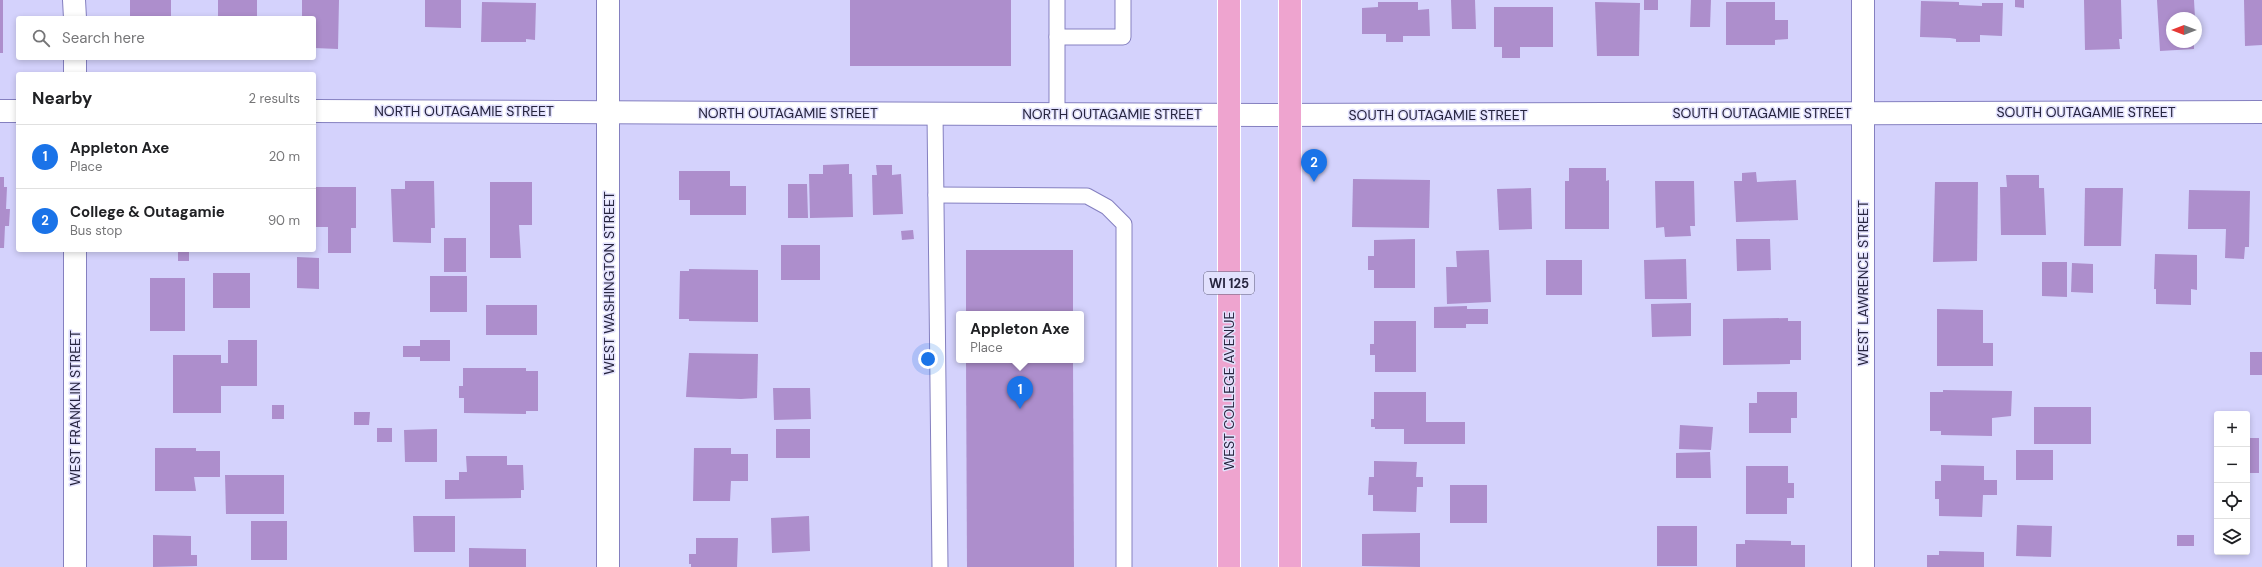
<!DOCTYPE html>
<meta charset="utf-8">
<style>
body{margin:0;font-family:"DM Sans",sans-serif;background:#f6f6f6;color:#202124}
.controls{position:absolute;right:12px;bottom:12px;display:grid;overflow:hidden;border-radius:4px;box-shadow:0 2px 6px #0003}
.controls button{width:36px;height:36px;display:grid;place-items:center;padding:0;border:0;border-bottom:1px solid #e0e0e0;background:#fff;color:#202124;font:20px sans-serif}
.compass{position:absolute;left:2166px;top:12px;width:36px;height:36px;border-radius:50%;background:#fff;box-shadow:0 2px 6px #0003;rotate:270deg}
.you{position:absolute;left:928px;top:359px;width:14px;height:14px;margin:-10px;border:3px solid #fff;border-radius:50%;background:#1a73e8;box-shadow:0 0 0 6px #1a73e833}
.badge{display:grid;place-items:center;width:26px;height:26px;border-radius:50%;background:#1a73e8;color:#fff;font-size:13px;font-weight:700}
.pin{position:absolute;translate:-50% -33px;filter:drop-shadow(0 1px 2px #0008)}
.pin::after{content:'';position:absolute;top:21px;width:14px;height:12px;background:inherit;clip-path:polygon(0 0,100% 0,50% 100%)}
.popup{position:absolute;left:956px;top:311px;width:128px;height:52px;box-sizing:border-box;display:grid;place-content:center;border-radius:4px;background:#fff;filter:drop-shadow(0 1px 3px #0005);font-size:13px;white-space:nowrap;color:#757577}
.popup b{font-size:15px;color:#202124}
.popup::after{content:'';position:absolute;left:50%;top:100%;margin-left:-8px;border:8px solid transparent;border-top-color:#fff}
.list{margin:0;padding:0;list-style:none}
h2{display:flex;justify-content:space-between;align-items:center;height:52px;margin:0;padding:0 16px;font-size:17px}
h2 small{font-size:13px;font-weight:400;color:#757577}
.list li{display:grid;grid-template-columns:26px 1fr auto;gap:12px;align-items:center;box-sizing:border-box;height:64px;padding:0 16px;border-top:1px solid #e0e0e0}
.list b{display:block;font-size:15px;white-space:nowrap}
.list p{margin:0;font-size:13px;white-space:nowrap;color:#757577}
.list em{font-size:13px;font-style:normal;color:#757577}
.icon{flex:none;width:22px;height:22px;fill:none;stroke:currentColor;stroke-width:2;stroke-linecap:round;stroke-linejoin:round}
.map{position:relative;flex:none;width:2262px;height:567px;overflow:hidden}
.search{position:absolute;background:#fff;box-shadow:0 2px 6px #0003;left:16px;top:16px;width:300px;height:44px;display:flex;align-items:center;gap:10px;box-sizing:border-box;padding:0 14px;border-radius:4px;color:#757577;font-size:15px}
.panel{position:absolute;background:#fff;box-shadow:0 2px 6px #0003;left:16px;top:72px;width:300px;height:180px;border-radius:4px}
.map>svg:first-child{display:block}
.building{fill:#ad8ecc}
.lines{fill:none;stroke-linecap:round;stroke-linejoin:round}
.lane-casing{stroke:#8580c0;stroke-width:17}
.street-casing{stroke:#8580c0;stroke-width:24}
.primary-casing{stroke:#fff;stroke-width:24}
.lane{stroke:#fff;stroke-width:15}
.street{stroke:#fff;stroke-width:22}
.primary{stroke:#eea4cf;stroke-width:22}
.labels{text-anchor:middle;dominant-baseline:central;stroke-width:3;stroke-linejoin:round;paint-order:stroke}
.shield{fill:#e2e1fd;stroke:#5e5d77;stroke-width:1}
.shield-label{font-size:13px;font-weight:bold;fill:#26243e}
.street-label{font-size:14px;fill:#26243e;stroke:#e2e1fd}
</style>
<div class="map">
<svg width="2262" height="567" viewBox="0 0 2262 567">
<rect width="100%" height="100%" fill="#d4d2fc"/>
<!-- building -->
<g class="building">
<rect x="0" y="0" width="3" height="53"/>
<rect x="130" y="0" width="41" height="18"/>
<rect x="218" y="0" width="39" height="18"/>
<polygon points="302,0 339,0 338,49 314,48 314,18 302,18"/>
<polygon points="425,0 461,0 461,28 425,27"/>
<rect x="850" y="0" width="161" height="66"/>
<polygon points="1451,0 1475,0 1476,29 1452,29"/>
<rect x="1644" y="0" width="14" height="10"/>
<polygon points="1691,0 1711,0 1710,27 1690,27"/>
<polygon points="2015,0 2024,0 2024,8 2015,7"/>
<polygon points="2084,0 2121,0 2122,39 2119,39 2120,49 2085,50"/>
<polygon points="2157,0 2194,0 2195,18 2172,18 2172,42 2194,42 2194,49 2160,51"/>
<polygon points="2244,0 2262,0 2262,45 2245,46"/>
<polygon points="1921,1 1959,2 1959,5 1982,6 1982,3 2003,3 2002,36 1980,35 1980,42 1956,42 1956,39 1950,38 1920,37"/>
<polygon points="482,2 536,3 535,40 526,39 526,42 481,42"/>
<polygon points="1378,2 1418,2 1418,10 1429,9 1430,36 1403,36 1403,42 1386,42 1386,34 1362,34 1362,8 1378,7"/>
<polygon points="1595,2 1640,3 1639,56 1597,56"/>
<polygon points="1726,2 1775,2 1775,20 1788,20 1788,39 1775,40 1775,45 1726,45"/>
<polygon points="1494,7 1553,7 1553,47 1520,47 1520,58 1502,58 1502,47 1494,47"/>
<polygon points="849,164 849,174 852,174 853,217 810,218 809,174 823,174 823,165"/>
<polygon points="876,165 892,165 892,175 901,174 903,214 873,215 872,175 877,175"/>
<polygon points="1569,168 1606,168 1606,181 1609,180 1609,229 1565,229 1565,181 1569,181"/>
<polygon points="679,171 730,171 730,186 746,186 746,215 690,215 690,200 679,200"/>
<polygon points="1756,172 1757,182 1796,180 1798,220 1736,222 1734,181 1742,181 1742,173"/>
<polygon points="2006,175 2039,175 2039,188 2044,188 2046,235 2001,235 2000,187 2007,187"/>
<polygon points="0,177 4,177 4,187 7,187 6,209 10,209 9,226 5,226 4,248 0,248"/>
<polygon points="1353,179 1430,180 1429,228 1352,227"/>
<polygon points="405,181 434,181 435,228 431,228 431,243 393,242 391,189 405,189"/>
<polygon points="1655,181 1694,181 1695,226 1690,226 1691,236 1665,237 1664,227 1656,228"/>
<polygon points="490,182 532,182 532,225 519,225 521,258 490,258"/>
<polygon points="1935,182 1978,182 1977,261 1933,262"/>
<polygon points="788,184 807,184 808,218 788,218"/>
<polygon points="314,187 356,187 356,228 351,228 351,253 328,253 328,227 314,227"/>
<polygon points="1531,188 1532,229 1499,230 1497,189"/>
<polygon points="2085,188 2123,188 2121,246 2084,246"/>
<polygon points="2189,190 2250,191 2249,247 2245,247 2244,259 2225,258 2226,229 2188,229"/>
<polygon points="913,230 914,239 902,240 901,231"/>
<rect x="444" y="238" width="22" height="34"/>
<polygon points="1415,239 1415,288 1374,288 1374,270 1368,270 1368,256 1374,256 1374,240"/>
<polygon points="1736,239 1770,239 1771,270 1737,271"/>
<rect x="781" y="245" width="39" height="35"/>
<rect x="178" y="250" width="11" height="11"/>
<rect x="966" y="250" width="107" height="64"/>
<polygon points="1489,250 1491,302 1447,304 1446,267 1457,267 1456,251"/>
<polygon points="2155,254 2197,255 2197,290 2191,289 2191,305 2156,304 2156,289 2154,289"/>
<polygon points="297,257 319,258 319,289 297,288"/>
<polygon points="1686,259 1687,299 1645,299 1644,260"/>
<rect x="1546" y="260" width="36" height="35"/>
<polygon points="2042,262 2067,262 2067,297 2042,296"/>
<polygon points="2072,263 2093,264 2093,293 2071,292"/>
<polygon points="689,269 758,270 758,322 689,321 689,319 679,319 680,271 689,271"/>
<rect x="213" y="273" width="37" height="35"/>
<rect x="430" y="276" width="37" height="36"/>
<rect x="150" y="278" width="35" height="53"/>
<polygon points="1691,303 1691,336 1652,337 1651,304"/>
<rect x="486" y="305" width="51" height="30"/>
<polygon points="1467,306 1467,309 1488,309 1488,324 1466,324 1466,328 1434,328 1434,307"/>
<polygon points="1937,309 1983,310 1983,343 1993,343 1993,366 1937,366"/>
<polygon points="1788,318 1788,321 1801,321 1801,360 1790,360 1790,364 1723,365 1723,319"/>
<polygon points="1374,321 1416,321 1416,372 1375,372 1375,355 1370,355 1370,344 1374,344"/>
<polygon points="228,340 257,340 257,386 221,386 221,413 173,413 173,355 221,355 221,363 228,363"/>
<polygon points="420,340 450,340 450,361 420,361 420,357 403,357 403,346 420,346"/>
<rect x="2250" y="352" width="12" height="23"/>
<polygon points="689,353 758,354 757,398 741,399 686,397"/>
<polygon points="966,360 1073,360 1074,567 967,567"/>
<polygon points="463,368 526,368 526,371 538,371 538,411 526,411 526,414 464,413 464,398 459,398 459,386 463,386"/>
<polygon points="773,388 810,388 811,419 774,420"/>
<polygon points="1943,390 2012,391 2011,416 1992,418 1992,436 1941,435 1941,431 1930,431 1930,392 1943,392"/>
<polygon points="1374,392 1426,392 1426,422 1465,422 1465,444 1404,444 1404,429 1375,429 1375,427 1371,427 1371,419 1374,419"/>
<polygon points="1757,392 1797,392 1797,418 1791,418 1791,433 1749,433 1749,403 1757,403"/>
<rect x="272" y="405" width="12" height="14"/>
<rect x="2034" y="407" width="57" height="37"/>
<polygon points="354,412 370,412 369,425 354,425"/>
<polygon points="1680,425 1713,427 1711,450 1679,449"/>
<rect x="377" y="428" width="15" height="14"/>
<polygon points="437,429 437,462 405,462 404,430"/>
<rect x="776" y="429" width="34" height="29"/>
<rect x="2247" y="438" width="12" height="35"/>
<polygon points="155,448 196,448 196,451 220,451 220,477 194,477 196,491 155,491"/>
<polygon points="694,448 731,448 731,454 748,454 748,481 731,481 730,501 693,501"/>
<rect x="2016" y="450" width="37" height="30"/>
<polygon points="1710,452 1711,478 1676,478 1676,453"/>
<polygon points="466,456 507,456 507,465 523,465 524,490 521,490 521,498 445,499 445,480 459,480 459,472 467,472"/>
<polygon points="1374,461 1417,462 1416,477 1423,477 1423,487 1417,487 1416,512 1373,511 1373,495 1368,495 1369,477 1374,477"/>
<polygon points="1941,465 1984,466 1984,480 1997,480 1997,495 1983,495 1982,517 1939,516 1939,499 1935,499 1935,481 1941,481"/>
<polygon points="1746,466 1788,466 1788,483 1794,483 1794,498 1787,498 1787,514 1746,514"/>
<polygon points="225,475 284,475 284,514 226,514"/>
<rect x="1450" y="485" width="37" height="38"/>
<polygon points="413,516 455,516 455,552 414,552"/>
<polygon points="809,516 810,551 772,553 771,518"/>
<rect x="251" y="521" width="36" height="39"/>
<polygon points="2017,525 2052,526 2051,557 2016,556"/>
<rect x="1657" y="526" width="40" height="40"/>
<polygon points="1420,533 1420,567 1362,566 1362,534"/>
<polygon points="153,535 191,536 191,555 197,555 197,566 153,567"/>
<rect x="2177" y="535" width="17" height="11"/>
<polygon points="696,538 738,538 737,567 691,567 691,564 689,564 689,554 696,554"/>
<polygon points="1745,540 1791,541 1791,545 1805,545 1805,567 1736,567 1736,544 1745,544"/>
<polygon points="469,548 526,549 526,567 469,567"/>
<polygon points="1939,551 1984,552 1984,567 1927,567 1927,555 1939,555"/>
</g>
<g class="lines">
<!-- lane casing -->
<g class="lane-casing">
<g id="lane">
<polyline points="1057,37 1123,37 1123,0"/>
<polyline points="935,113 940,567"/>
<polyline points="1057,114 1057,0"/>
<polyline points="936,195 1087,196 1107,207 1124,224 1124,567"/>
</g>
</g>
<!-- street casing -->
<g class="street-casing">
<g id="street">
<polyline points="74,0 75,18"/>
<polyline points="75,58 75,74"/>
<polyline points="0,111 18,111"/>
<polyline points="314,111 1262,115 2262,112"/>
<polyline points="75,567 75,250"/>
<polyline points="608,567 608,0"/>
<polyline points="1863,567 1863,0"/>
</g>
</g>
<!-- primary casing -->
<g class="primary-casing">
<g id="primary">
<polyline points="1290,0 1290,567"/>
<polyline points="1229,567 1229,0"/>
</g>
</g>
<!-- lane -->
<use href="#lane" class="lane"/>
<!-- street -->
<use href="#street" class="street"/>
<!-- primary -->
<use href="#primary" class="primary"/>
</g>
<g class="labels">
<!-- shield labels -->
<rect class="shield" x="1204" y="272" width="50" height="22" rx="3"/>
<g class="shield-label">
<text x="1229" y="283">WI 125</text>
</g>
<!-- street labels -->
<g class="street-label">
<text x="464" y="111">NORTH OUTAGAMIE STREET</text>
<text x="2086" y="112">SOUTH OUTAGAMIE STREET</text>
<text x="788" y="113">NORTH OUTAGAMIE STREET</text>
<text x="1762" y="113">SOUTH OUTAGAMIE STREET</text>
<text x="1112" y="114">NORTH OUTAGAMIE STREET</text>
<text x="1438" y="115">SOUTH OUTAGAMIE STREET</text>
<text transform="translate(609 283) rotate(-90)">WEST WASHINGTON STREET</text>
<text transform="translate(1863 283) rotate(-90)">WEST LAWRENCE STREET</text>
<text transform="translate(1229 391) rotate(-90)">WEST COLLEGE AVENUE</text>
<text transform="translate(75 408) rotate(-90)">WEST FRANKLIN STREET</text>
</g>
</g>
</svg>
<div class="controls">
<button>+</button>
<button>−</button>
<button><svg class="icon" aria-label="locate" viewBox="0 0 24 24"><circle cx="12" cy="12" r="6"/><path d="M12 2v4M12 18v4M2 12h4M18 12h4"/></svg></button>
<button><svg class="icon" aria-label="layers" viewBox="0 0 24 24"><path d="M12 4l9 5-9 5-9-5zM3 14l9 5 9-5"/></svg></button>
</div>
<svg class="compass" viewBox="-18 -18 36 36"><path d="M0-13l5 13h-10z" fill="#e53935"/><path d="M0 13l5-13h-10z" fill="#757577"/></svg>
<div class="you"></div>
<div class="pin badge" style="left:1020px;top:409px">1</div>
<div class="popup"><b>Appleton Axe</b>Place</div>
<div class="pin badge" style="left:1314px;top:182px">2</div>
<div class="search"><svg class="icon" aria-label="search" viewBox="0 0 24 24"><circle cx="10" cy="10" r="6"/><path d="M15 15l6 6"/></svg>Search here</div>
<section class="panel">
<h2>Nearby<small>2 results</small></h2>
<ul class="list">
<li><span class="badge">1</span><div><b>Appleton Axe</b><p>Place</p></div><em>20 m</em></li>
<li><span class="badge">2</span><div><b>College &amp; Outagamie</b><p>Bus stop</p></div><em>90 m</em></li>
</ul>
</section>
</div>
